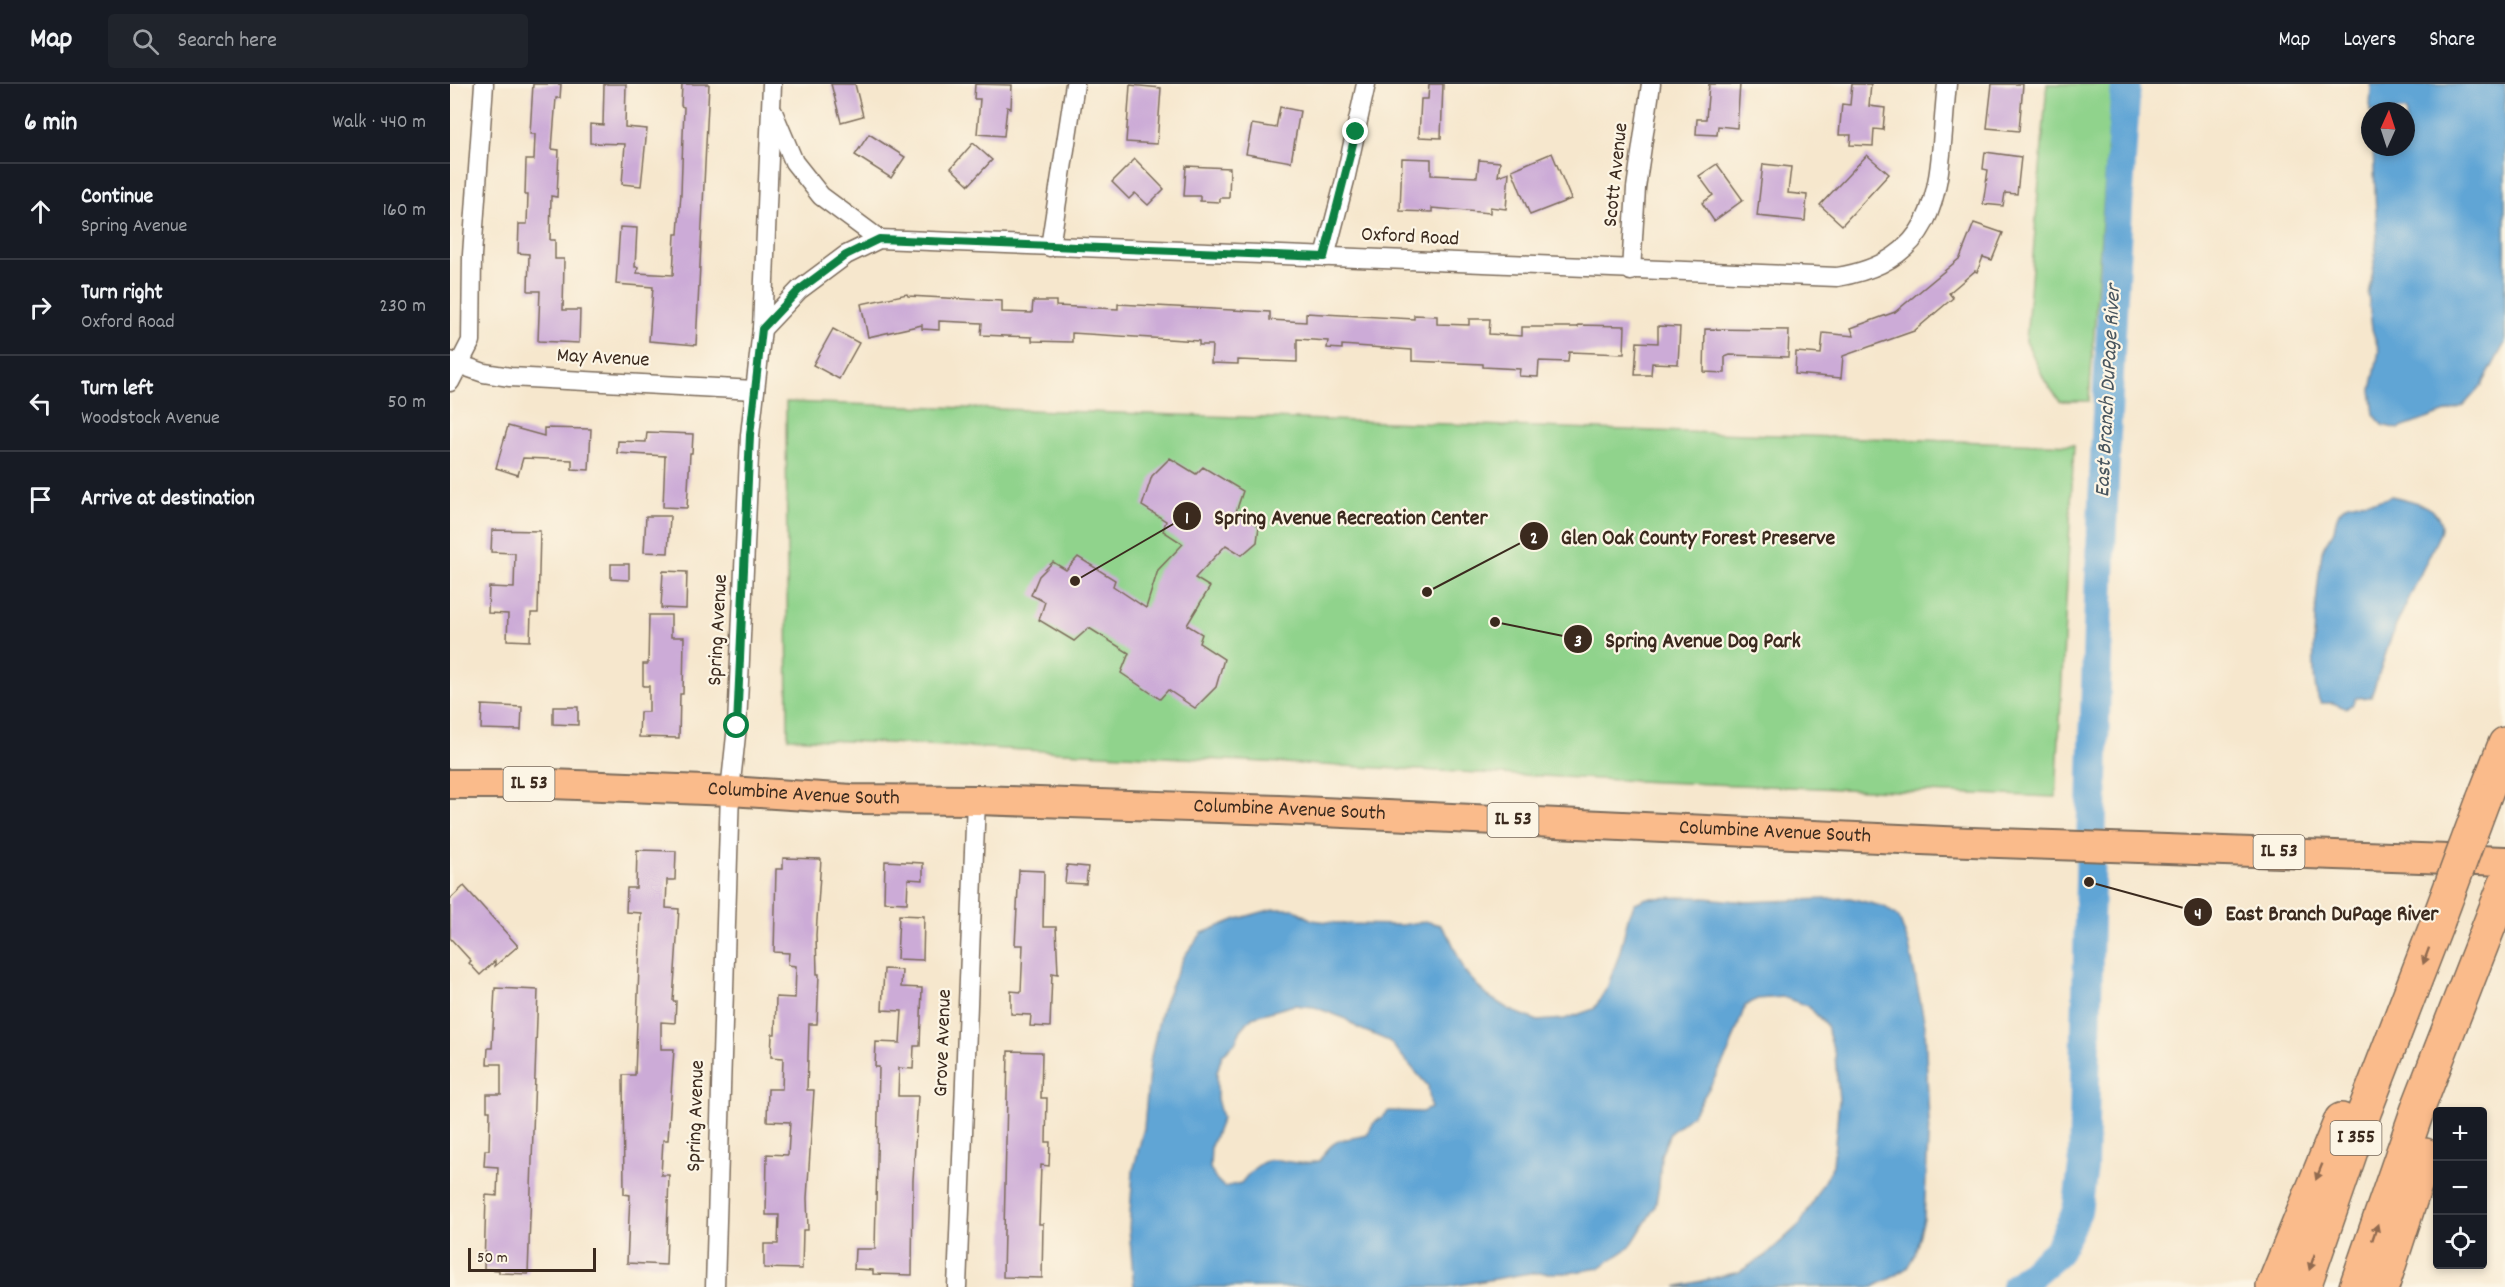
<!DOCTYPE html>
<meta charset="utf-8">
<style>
body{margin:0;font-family:Dekko,sans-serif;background:#20242c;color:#f1f3f6}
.controls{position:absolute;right:18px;bottom:18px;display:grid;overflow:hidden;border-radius:6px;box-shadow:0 3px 9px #0003}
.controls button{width:54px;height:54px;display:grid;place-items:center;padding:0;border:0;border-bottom:2px solid #363941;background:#171b24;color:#f1f3f6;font:30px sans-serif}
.compass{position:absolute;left:1911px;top:18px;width:54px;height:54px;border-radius:50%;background:#171b24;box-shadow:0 3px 9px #0003;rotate:3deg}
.scale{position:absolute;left:18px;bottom:15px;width:128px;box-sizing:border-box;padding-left:6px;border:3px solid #3b2a1e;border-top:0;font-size:16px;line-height:21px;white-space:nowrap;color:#3b2a1e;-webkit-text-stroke:4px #fcf5e5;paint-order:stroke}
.stop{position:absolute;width:18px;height:18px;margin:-14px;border:4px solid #0b8043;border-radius:50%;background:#fff}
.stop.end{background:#0b8043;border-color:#fff;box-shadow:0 2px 6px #0008}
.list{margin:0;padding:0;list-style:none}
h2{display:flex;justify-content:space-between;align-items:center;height:78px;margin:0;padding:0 24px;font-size:26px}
h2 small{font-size:20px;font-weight:400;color:#9ea1a6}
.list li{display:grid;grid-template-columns:39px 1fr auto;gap:18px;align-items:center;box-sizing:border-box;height:96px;padding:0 24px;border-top:2px solid #363941}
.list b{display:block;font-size:22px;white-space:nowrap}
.list p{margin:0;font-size:20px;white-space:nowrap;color:#9ea1a6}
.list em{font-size:20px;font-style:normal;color:#9ea1a6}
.icon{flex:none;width:33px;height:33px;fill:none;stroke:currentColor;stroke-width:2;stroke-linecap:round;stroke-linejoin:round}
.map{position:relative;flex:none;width:2055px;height:1203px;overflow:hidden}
header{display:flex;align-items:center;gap:36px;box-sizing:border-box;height:84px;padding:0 30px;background:#171b24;border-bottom:2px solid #363941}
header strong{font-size:28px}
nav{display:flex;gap:33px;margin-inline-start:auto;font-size:21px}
.search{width:420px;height:54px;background:#20242c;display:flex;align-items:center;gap:15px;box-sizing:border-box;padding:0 21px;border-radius:6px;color:#9ea1a6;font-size:22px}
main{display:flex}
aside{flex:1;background:#171b24}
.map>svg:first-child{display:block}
.green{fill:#90d38c;stroke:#667e55;stroke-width:1.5}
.water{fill:#60a5d5;stroke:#4e687a;stroke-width:1.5;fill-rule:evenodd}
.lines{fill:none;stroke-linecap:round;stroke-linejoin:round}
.river{stroke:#60a5d5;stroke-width:30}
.building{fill:#ccabd7}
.street-casing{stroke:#7c6c5b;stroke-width:21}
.primary-casing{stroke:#7c6c5b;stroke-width:32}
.highway-casing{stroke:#7c6c5b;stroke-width:36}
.street{stroke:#fff;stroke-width:18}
.primary{stroke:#fabb8b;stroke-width:28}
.highway{stroke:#fabb8b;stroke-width:33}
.highway-bridge-casing{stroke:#7c6c5b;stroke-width:36;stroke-linecap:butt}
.highway-bridge{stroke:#fabb8b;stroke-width:33}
.oneway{fill:#916b4f}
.route{stroke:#0b8043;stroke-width:8}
.labels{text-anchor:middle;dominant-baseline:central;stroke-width:4.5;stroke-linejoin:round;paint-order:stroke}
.shield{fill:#fcf5e5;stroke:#75675a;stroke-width:1.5}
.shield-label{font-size:20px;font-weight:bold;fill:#3b2a1e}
.street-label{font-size:21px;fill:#3b2a1e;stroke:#fcf5e5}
.water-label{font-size:22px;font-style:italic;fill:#48555e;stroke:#fcf5e5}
.leader{fill:none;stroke:#3b2a1e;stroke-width:2}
.callout-dot{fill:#3b2a1e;stroke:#fcf5e5;stroke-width:2}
.mark-label{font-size:18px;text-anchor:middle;font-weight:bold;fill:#fff}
.callout-label{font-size:22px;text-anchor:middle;font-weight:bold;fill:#3b2a1e;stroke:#fcf5e5;stroke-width:4.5;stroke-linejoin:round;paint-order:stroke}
</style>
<header>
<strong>Map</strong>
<div class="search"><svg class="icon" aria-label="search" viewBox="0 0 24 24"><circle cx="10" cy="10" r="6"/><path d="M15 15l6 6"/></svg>Search here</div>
<nav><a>Map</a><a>Layers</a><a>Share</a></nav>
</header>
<main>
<aside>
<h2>6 min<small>Walk · 440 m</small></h2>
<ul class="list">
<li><svg class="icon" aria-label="ahead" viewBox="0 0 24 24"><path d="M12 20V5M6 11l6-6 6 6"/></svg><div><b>Continue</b><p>Spring Avenue</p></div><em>160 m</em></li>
<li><svg class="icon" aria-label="right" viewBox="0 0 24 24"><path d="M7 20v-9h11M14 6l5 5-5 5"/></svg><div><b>Turn right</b><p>Oxford Road</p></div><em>230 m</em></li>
<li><svg class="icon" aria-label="left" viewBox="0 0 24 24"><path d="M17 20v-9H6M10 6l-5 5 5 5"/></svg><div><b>Turn left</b><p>Woodstock Avenue</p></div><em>50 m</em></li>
<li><svg class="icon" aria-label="arrive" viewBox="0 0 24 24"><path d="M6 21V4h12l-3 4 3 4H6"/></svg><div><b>Arrive at destination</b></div></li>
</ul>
</aside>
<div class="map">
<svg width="2055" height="1203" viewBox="0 0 2055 1203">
<rect width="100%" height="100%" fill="#fcf5e5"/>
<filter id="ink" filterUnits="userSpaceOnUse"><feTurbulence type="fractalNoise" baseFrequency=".0167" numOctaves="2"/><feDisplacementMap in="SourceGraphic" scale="12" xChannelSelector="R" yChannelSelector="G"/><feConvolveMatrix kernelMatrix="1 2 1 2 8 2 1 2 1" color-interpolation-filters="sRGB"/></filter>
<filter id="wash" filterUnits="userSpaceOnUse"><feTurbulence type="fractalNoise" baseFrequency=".008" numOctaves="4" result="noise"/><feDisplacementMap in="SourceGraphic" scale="24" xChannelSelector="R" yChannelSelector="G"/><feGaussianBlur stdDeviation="1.35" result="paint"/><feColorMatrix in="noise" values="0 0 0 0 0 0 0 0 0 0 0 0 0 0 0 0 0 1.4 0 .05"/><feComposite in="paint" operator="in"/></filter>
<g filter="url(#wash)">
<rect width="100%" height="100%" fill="#f6e7cd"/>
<!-- green -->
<g class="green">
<polygon points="1597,0 1662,0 1639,317 1610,317 1595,297 1576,257"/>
<polygon points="336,318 1624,361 1606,713 1208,698 338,654"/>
</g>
<!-- water -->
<g class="water">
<polygon points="1921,0 2055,0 2055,259 2032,301 2013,322 1948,345 1932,341 1924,330 1921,306 1929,267 1922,245 1918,210 1924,182 1927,152 1923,63 1956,63 1956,27 1920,27 1920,29 1920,25"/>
<path d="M1941,412c20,4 56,12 49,37l-47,99 -22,65 -15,1 -4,7 -7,3 -12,-5h-12c-15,-18 -3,-125 1,-151 2,-8 7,-13 11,-20 3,-5 2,-12 5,-18 10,-20 37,-7 53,-18z"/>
<path d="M1244,813l53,5 103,-4 35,9 14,11 10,27 16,80 4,97 -5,96 -9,36 -8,14 -16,10 -18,9h-197l63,-15 26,-16 35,-32 33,-59 6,-65 -4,-45 -9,-30 -18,-19 -25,-9 -26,2 -12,7 -16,45 -18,34 -18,29 -23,19 -9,22 -2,31 -4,21 -25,40 -31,21 -30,5h-39l-83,14h-313l-5,-59 4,-57 11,-43 6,-67 11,-50 10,-26 14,-30 17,-22 35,-14 36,-10h21l18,11 33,4 57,1 23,-4 15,4 10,13 15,34 21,23 24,15 28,11 27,-2 29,-10 13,-21 12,-33 9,-37 7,-15 12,-5zM844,921l20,2 30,11 14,10 31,13 39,45 3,22 -9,4 -33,-1 -16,13 -6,11c-27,7 -31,0 -48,26 -40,10 -45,-20 -78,22l-17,4 -8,-8 -6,-11 1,-22 11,-28 -5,-19v-27l5,-17 13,-12 6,-13 11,-13z"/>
</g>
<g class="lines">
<!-- river -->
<path class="river" d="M1566,1203l41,-35 20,-41 6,-44c8,-361 18,-722 43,-1083"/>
</g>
<g id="blocks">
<!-- building -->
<g class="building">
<polygon points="83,0 111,0 110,14 106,14 102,65 109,66 107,113 101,112 100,156 105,156 105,175 114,175 113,226 130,226 129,259 88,257 90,207 78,207 79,170 68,169 69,140 77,140 78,111 75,111 76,76 84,76 85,50 80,50"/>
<polygon points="154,0 176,0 175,43 197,45 191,102 172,100 175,60 140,59 140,40 153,41"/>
<polygon points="232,0 259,0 246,261 199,257 203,203 166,200 170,143 187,144 185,183 188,183 187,189 223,191 225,150 228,150 231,109 234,23 231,22"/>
<polygon points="381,0 405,0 413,32 391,38"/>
<polygon points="525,0 562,1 561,24 557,23 554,52 527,50 530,15 524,15"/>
<polygon points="979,0 993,0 991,54 969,53 971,15 978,15"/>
<polygon points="1259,0 1290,0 1287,44 1268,42 1267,51 1246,50 1247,35 1256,35"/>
<polygon points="1402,0 1421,0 1419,22 1435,24 1433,46 1424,45 1423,62 1400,61 1401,51 1389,51 1392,20 1400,21"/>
<polygon points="1542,0 1573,0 1569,47 1537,44"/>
<polygon points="680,1 711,4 707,60 676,58"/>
<polygon points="830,23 850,27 841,78 796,70 802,40 826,44"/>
<polygon points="419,50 455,73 441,94 405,71"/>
<polygon points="523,59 542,76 519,101 501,84"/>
<polygon points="1535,68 1571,73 1567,110 1555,109 1553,122 1533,120 1538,86 1533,85"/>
<polygon points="1102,69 1121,115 1080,131 1062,86"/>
<polygon points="1417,71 1439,90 1392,141 1370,121"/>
<polygon points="952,74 981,75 981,91 1027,93 1029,76 1050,78 1048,92 1059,88 1056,125 1040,123 1040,129 982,124 982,128 950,127"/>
<polygon points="685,75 714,105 698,121 685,109 679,115 662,98"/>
<polygon points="1267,80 1293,116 1264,137 1252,119 1263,111 1249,92"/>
<polygon points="1313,80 1341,83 1338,109 1357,111 1355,137 1307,132"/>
<polygon points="736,82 780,84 779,114 770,114 770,118 750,117 750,112 734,112"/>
<polygon points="1524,139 1553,149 1542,176 1533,173 1527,188 1525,187 1499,209 1503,214 1464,247 1393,272 1391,294 1345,290 1346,268 1371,270 1373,249 1404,252 1401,244 1445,228 1510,174"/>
<polygon points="457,210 458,212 552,217 552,228 582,229 583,217 606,217 606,222 668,225 668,220 820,228 820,236 856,238 856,229 964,235 964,231 987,232 987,240 1019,241 1019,235 1040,235 1039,250 1072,252 1072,243 1128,243 1128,241 1175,242 1174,270 1119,268 1118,278 1089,277 1088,293 1069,292 1070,285 1033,283 1033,280 962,277 962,266 892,261 892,265 877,264 878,257 847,255 847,278 788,276 788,280 761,279 762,261 749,261 749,257 622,249 622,258 582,257 582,253 531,251 532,239 489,237 489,246 472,245 472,241 418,253 411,220"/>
<polygon points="1208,242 1230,243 1228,280 1202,279 1201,291 1185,291 1187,258 1208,259"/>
<polygon points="383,245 409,259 389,295 363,281"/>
<polygon points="1255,245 1339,246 1338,273 1280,271 1275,273 1275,289 1254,288"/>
<polygon points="58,342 94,352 94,344 141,345 139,386 122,385 122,376 73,374 68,391 46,384"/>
<polygon points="197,348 243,350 242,369 240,369 237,424 213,423 215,372 167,369 168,357 196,358"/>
<polygon points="720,374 746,390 753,383 793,407 786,428 809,442 807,458 792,471 776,461 745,494 760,503 737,541 752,550 749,559 774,575 766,603 745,624 718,606 710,615 671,589 679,569 639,544 624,557 589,536 595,518 581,511 589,492 603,478 616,486 628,473 665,496 663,502 696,524 708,486 733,460 713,447 716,437 692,422 702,392"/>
<polygon points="196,432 220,432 218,469 194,468"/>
<polygon points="42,446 90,447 88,529 81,529 80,557 57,556 58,530 38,529 39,503 64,504 65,469 41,468"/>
<polygon points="161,480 179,480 179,496 161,495"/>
<polygon points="213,487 237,488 236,525 211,524"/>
<polygon points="199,531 221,531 221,553 234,553 233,610 230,610 229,654 189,653 190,628 199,628 199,602 193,602 193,580 198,580"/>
<polygon points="32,621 72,623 71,646 31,645"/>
<polygon points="103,623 128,623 128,641 103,640"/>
<polygon points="187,766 226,767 225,796 217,796 216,824 229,825 223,917 226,917 225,939 211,938 211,965 224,965 218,1056 213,1056 211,1091 219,1091 216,1181 177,1179 180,1111 174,1110 173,991 185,991 191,829 176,828 177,804 186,804"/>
<polygon points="333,774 371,775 366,851 367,890 369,890 367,940 359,940 357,1006 364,1006 357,1114 358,1146 353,1146 352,1185 314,1184 314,1160 328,1160 329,1131 316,1131 317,1070 338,1071 340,1038 317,1037 318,1005 332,1005 333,974 321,973 322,950 325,950 326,913 345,914 346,882 338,881 339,869 324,868 326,785 333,785"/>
<polygon points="435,777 473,779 473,796 458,795 457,819 434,818"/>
<polygon points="617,781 638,783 636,800 615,799"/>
<polygon points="569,786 594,787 593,843 606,843 608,890 602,889 600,943 580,942 581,931 561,930 561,907 571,908 573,861 565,861"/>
<polygon points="14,802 68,862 45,882 45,877 30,891 19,879 21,877 0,854 0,815"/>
<polygon points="449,831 474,832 473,876 447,875"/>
<polygon points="434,885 452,886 451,903 472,904 470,962 464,962 463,985 449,984 448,1012 468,1012 463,1096 462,1191 423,1190 423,1186 404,1185 405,1165 425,1165 429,983 425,983 426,958 450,959 452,927 432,926"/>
<polygon points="45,904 88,906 78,1190 49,1189 49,1186 34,1185 36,1111 47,1112 48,1083 34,1082 35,1066 39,1066 40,1027 37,1027 37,1010 51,1010 51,980 37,980 38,964 42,964"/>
<polygon points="558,967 592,968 591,1014 597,1014 596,1058 600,1058 599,1082 591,1081 589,1140 593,1140 592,1194 553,1193"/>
</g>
</g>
</g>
<g filter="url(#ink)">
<use href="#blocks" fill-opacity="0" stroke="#7c6c5b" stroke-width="1.5"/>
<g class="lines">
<!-- street casing -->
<g class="street-casing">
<g id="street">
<polyline points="323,28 344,78 371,112 429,155"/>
<polyline points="600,163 625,0"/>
<polyline points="875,173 895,96 916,0"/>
<polyline points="1181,187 1186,104 1201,0"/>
<path d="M312,245l37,-39 47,-35 33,-16 958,38c113,-19 100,-102 110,-193"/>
<polyline points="0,277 34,289 60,293 305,306"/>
<polyline points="0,298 21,257 22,171 34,0"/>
<polyline points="265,1203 280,707 287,642 300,351 312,245 322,0"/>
<polyline points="507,1203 526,716"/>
</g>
</g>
<!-- primary casing -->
<g class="primary-casing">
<g id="primary">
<path id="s1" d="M0,700h101l179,7 122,8 124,1 303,10 664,31 562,20"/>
</g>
</g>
<!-- highway casing -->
<g class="highway-casing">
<g id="highway">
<polyline points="2033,716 2055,660"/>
<polyline points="1823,1203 1891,1036"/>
<polyline points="1854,1203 1915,1026 1988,837"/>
<polyline points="1906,1203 1970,1019 2055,801"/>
<polyline points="1932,1203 1975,1071"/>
</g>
</g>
<!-- street -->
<use href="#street" class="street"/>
<!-- primary -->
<use href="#primary" class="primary"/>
<!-- highway -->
<use href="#highway" class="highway"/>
<!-- highway-bridge casing -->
<g class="highway-bridge-casing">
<polyline id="highway-bridge" points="1988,837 2033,716"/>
</g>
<!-- highway-bridge -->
<use href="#highway-bridge" class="highway-bridge"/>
</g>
<!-- one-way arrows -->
<defs><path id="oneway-solid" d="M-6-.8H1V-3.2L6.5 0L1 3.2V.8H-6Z" transform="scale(1.5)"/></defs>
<g class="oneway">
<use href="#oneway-solid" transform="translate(1976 872) rotate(110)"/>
<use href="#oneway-solid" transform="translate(1869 1088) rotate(112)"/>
<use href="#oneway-solid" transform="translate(1925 1148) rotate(-71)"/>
<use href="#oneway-solid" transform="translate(1862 1178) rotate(109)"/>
</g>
</g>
<g class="lines" filter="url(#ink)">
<!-- route -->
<polyline class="route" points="287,642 300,351 312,245 349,206 396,171 429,155 874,173 906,48"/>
</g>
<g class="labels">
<!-- shield labels -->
<g class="shield">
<rect x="53.5" y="683" width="51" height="34" rx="4.5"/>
<rect x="1037.5" y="719" width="51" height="34" rx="4.5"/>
<rect x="1803.5" y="751" width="51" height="34" rx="4.5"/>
<rect x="1880.5" y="1037" width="51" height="34" rx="4.5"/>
</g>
<g class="shield-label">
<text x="79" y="700">IL 53</text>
<text x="1063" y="736">IL 53</text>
<text x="1829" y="768">IL 53</text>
<text x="1906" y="1054">I 355</text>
</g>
<!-- street labels -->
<g class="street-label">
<text transform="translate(1167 91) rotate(-84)">Scott Avenue</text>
<text transform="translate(960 154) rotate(3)">Oxford Road</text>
<text transform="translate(153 275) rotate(3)">May Avenue</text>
<text transform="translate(269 546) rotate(-87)">Spring Avenue</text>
<text stroke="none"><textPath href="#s1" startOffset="354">Columbine Avenue South</textPath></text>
<text stroke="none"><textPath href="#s1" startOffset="840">Columbine Avenue South</textPath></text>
<text stroke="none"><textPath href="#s1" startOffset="1326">Columbine Avenue South</textPath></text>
<text transform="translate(494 959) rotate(-88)">Grove Avenue</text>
<text transform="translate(247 1032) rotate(-88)">Spring Avenue</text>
</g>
<!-- water labels -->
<g class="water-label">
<text transform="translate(1659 307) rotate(-87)">East Branch DuPage River</text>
</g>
</g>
<!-- callouts -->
<path class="leader" d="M625 497L737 432M977 508L1084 452M1045 538L1128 555M1639 798L1748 828"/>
<g class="callout-dot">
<circle cx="625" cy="497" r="6"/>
<circle cx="977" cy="508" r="6"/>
<circle cx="1045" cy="538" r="6"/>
<circle cx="1639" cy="798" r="6"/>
<circle cx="737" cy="432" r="15"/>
<circle cx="1084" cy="452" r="15"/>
<circle cx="1128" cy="555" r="15"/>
<circle cx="1748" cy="828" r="15"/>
</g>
<g class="mark-label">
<text x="737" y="439">1</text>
<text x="1084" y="459">2</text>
<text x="1128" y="562">3</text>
<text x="1748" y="835">4</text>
</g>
<g class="callout-label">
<text x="901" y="440">Spring Avenue Recreation Center</text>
<text x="1248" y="460">Glen Oak County Forest Preserve</text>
<text x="1253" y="563">Spring Avenue Dog Park</text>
<text x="1882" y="836">East Branch DuPage River</text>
</g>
</svg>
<div class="controls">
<button>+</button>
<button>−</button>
<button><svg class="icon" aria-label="locate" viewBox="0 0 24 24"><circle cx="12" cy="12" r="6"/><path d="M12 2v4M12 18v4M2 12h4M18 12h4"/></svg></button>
</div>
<svg class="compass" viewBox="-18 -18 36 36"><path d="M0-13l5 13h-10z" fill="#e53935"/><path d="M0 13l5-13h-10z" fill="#9ea1a6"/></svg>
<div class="scale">50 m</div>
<div class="stop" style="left:287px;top:642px"></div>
<div class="stop end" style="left:906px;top:48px"></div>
</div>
</main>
